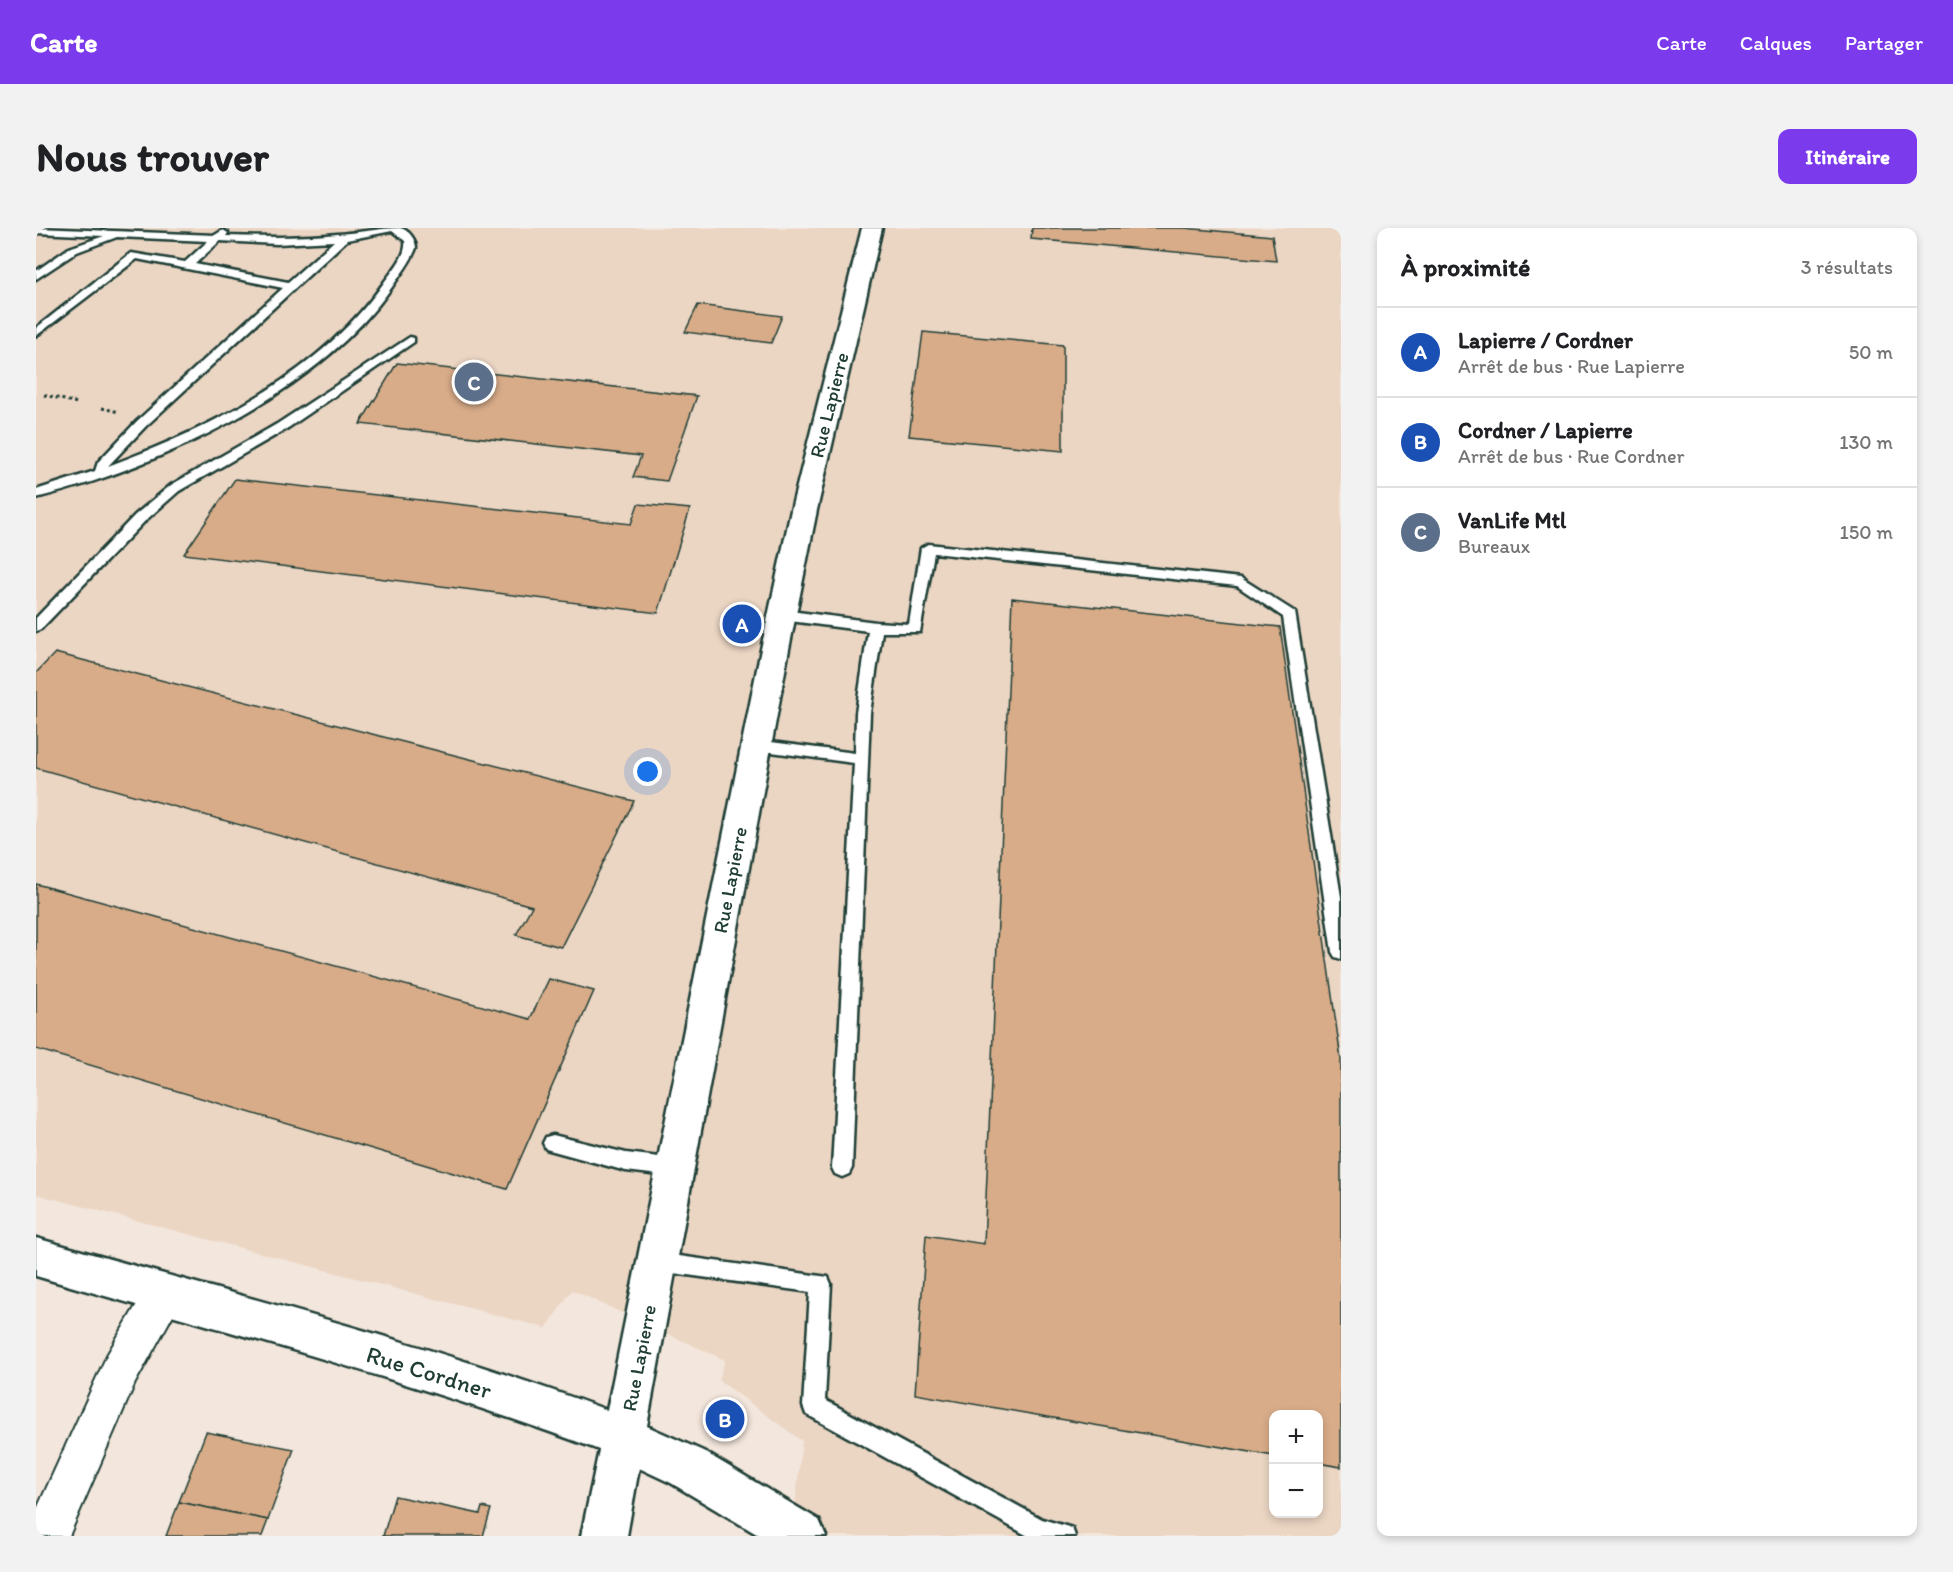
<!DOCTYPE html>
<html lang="fr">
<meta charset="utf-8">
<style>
body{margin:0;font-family:Itim,sans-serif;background:#f2f2f2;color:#202124}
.controls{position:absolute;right:18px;bottom:18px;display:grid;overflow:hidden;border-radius:12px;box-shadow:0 3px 9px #0003}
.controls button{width:54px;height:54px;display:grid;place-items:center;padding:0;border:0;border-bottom:2px solid #e0e0e0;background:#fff;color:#202124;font:30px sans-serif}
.you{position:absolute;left:612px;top:544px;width:21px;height:21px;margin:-15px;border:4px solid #fff;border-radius:50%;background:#1a73e8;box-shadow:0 0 0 9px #1a73e833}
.badge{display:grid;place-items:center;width:39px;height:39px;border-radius:50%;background:#7c3aed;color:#fff;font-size:20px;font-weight:700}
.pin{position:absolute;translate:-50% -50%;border:3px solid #fff;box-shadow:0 2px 6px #0006}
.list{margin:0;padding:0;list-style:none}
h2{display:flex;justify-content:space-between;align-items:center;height:78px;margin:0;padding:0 24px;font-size:26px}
h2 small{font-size:20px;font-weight:400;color:#757577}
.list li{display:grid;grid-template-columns:39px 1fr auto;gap:18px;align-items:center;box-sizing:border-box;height:90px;padding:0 24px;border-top:2px solid #e0e0e0}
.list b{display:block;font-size:22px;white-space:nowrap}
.list p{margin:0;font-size:20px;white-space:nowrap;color:#757577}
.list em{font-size:20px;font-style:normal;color:#757577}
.map{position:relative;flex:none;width:1305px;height:1308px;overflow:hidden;border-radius:12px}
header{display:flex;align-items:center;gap:36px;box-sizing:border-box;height:84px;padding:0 30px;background:#7c3aed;color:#fff}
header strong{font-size:28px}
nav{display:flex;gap:33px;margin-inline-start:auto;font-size:21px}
.intro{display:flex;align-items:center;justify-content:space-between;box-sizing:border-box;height:144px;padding:0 36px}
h1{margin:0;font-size:42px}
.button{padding:15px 27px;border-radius:12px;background:#7c3aed;color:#fff;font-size:21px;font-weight:700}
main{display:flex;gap:36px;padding:0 36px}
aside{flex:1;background:#fff;border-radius:12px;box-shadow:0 3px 9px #0003}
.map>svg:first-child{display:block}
.built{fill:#ebd5c3;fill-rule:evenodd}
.building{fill:#d8ac89;stroke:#1f3d34;stroke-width:1.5}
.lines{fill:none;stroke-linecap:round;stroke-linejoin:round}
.service-casing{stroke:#1f3d34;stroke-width:5}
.minor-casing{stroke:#1f3d34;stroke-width:4}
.tertiary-casing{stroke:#1f3d34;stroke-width:5}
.path{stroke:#1f3d34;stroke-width:3;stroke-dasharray:3 3;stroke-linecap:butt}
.service{fill:#fff;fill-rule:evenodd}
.minor{fill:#fff;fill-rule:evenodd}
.tertiary{fill:#fff;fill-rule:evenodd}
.labels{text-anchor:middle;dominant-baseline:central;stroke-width:4.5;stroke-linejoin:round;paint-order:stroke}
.street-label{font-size:20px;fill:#1f3d34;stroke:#fff}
.near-street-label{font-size:24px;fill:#1f3d34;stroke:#fff}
</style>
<header>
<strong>Carte</strong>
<nav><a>Carte</a><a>Calques</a><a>Partager</a></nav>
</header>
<div class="intro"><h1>Nous trouver</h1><a class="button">Itinéraire</a></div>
<main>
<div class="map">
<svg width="1305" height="1308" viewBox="0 0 1305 1308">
<rect width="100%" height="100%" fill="#f3e6dc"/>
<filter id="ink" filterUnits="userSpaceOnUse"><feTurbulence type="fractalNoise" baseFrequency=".0167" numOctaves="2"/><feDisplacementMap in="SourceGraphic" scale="12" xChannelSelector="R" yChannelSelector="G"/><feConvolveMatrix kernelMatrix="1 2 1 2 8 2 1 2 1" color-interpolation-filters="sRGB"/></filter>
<g filter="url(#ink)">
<!-- built -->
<path class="built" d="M0,0h1305v1308h-549l10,-95 -83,-61 6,-20 -153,-70 -26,38 -510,-134zM1238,1186h44v100h-44z"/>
<!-- building -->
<g class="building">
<polygon points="996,0 1148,0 1236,8 1240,33 995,11"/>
<polygon points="662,77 746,88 735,115 649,104"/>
<polygon points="887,104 1027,117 1027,223 873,208"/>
<polygon points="361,135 661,168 631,253 597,249 605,228 324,196"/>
<polygon points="199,251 595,296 602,276 654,281 622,385 148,326"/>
<polygon points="976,370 1244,399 1305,831 1305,1239 1282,1235 1282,1186 1238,1186 1238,1228 879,1166 890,1007 948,1016"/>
<polygon points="19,425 598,573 525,719 480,707 496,678 0,540 0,445"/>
<polygon points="0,656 494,791 513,751 558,763 471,961 0,821"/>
<polygon points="170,1204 258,1221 232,1292 143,1274"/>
<polygon points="359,1268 444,1286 446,1279 455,1281 447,1308 347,1308"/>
<polygon points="143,1274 232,1292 226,1308 130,1308"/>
</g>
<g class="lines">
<!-- service casing -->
<g class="service-casing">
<g id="service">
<path d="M0,0l179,7 8,-5 5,3 -2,3c37,1 74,2 111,-2 19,-1 43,-6 63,-6 9,2 16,12 16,20 -5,14 -16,27 -24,39 -74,106 -233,180 -356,211v-8l59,-19 3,-9 39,-41 146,-133 -146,-29 -101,77v-8l95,-75 54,9 23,-21 -91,-4 -40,15 -41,27v-8l33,-23 35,-12 -68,-3zM356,3l13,10c2,14 -12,29 -20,40 -64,93 -174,147 -277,185l37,-39 202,-187zM184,13l57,3 57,-3 -46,41 -93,-18z"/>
<polygon points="374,109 378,110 378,114 249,202 143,263 109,293 5,401 0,403 0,390 99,287 135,257 241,196"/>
<polygon points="892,316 1205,350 1259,384 1305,669 1305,731 1299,729 1296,724 1247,389 1201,358 898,325 884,404 846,404 834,485 816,940 813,946 806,949 799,946 796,940 818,535 720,522 715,521 712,517 715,513 720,512 819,525 820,485 832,403 746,392 739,387 746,382 840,394 873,396 885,320"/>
<polygon points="517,907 590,925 640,931 647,934 650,940 647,946 640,949 590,943 510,921 507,915 510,909"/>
<polygon points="622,1025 792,1049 795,1056 789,1172 1006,1291 1036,1300 1039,1308 992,1308 770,1186 767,1178 774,1064 622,1043 615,1041 612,1034 615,1027"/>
</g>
</g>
<!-- minor casing -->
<g class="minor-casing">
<polygon id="minor" points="128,1048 142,1054 148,1067 99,1155 33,1308 0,1308 0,1283 71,1127 114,1054"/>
</g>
<!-- tertiary casing -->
<g class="tertiary-casing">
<path id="tertiary" d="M826,0h20l-65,282 -28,139 -142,777 56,25 116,69 7,16h-66l-89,-53 -32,-15 -12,68h-46l18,-86c-184,-69 -375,-119 -563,-174v-38c191,55 385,103 571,172l154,-761 30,-139z"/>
</g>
<!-- path -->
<g class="path">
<polyline points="8,167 41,175"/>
<polyline points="66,180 83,184"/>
</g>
<!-- service -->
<use href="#service" class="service"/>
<!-- minor -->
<use href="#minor" class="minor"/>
<!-- tertiary -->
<use href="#tertiary" class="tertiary"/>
</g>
</g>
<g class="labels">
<!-- street labels -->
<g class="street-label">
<text transform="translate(793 177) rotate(-76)">Rue Lapierre</text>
<text transform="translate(694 652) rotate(-79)">Rue Lapierre</text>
<text transform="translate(603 1130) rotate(-79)">Rue Lapierre</text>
</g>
<!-- near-street labels -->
<g class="near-street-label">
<text transform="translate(393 1144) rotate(17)">Rue Cordner</text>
</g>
</g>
</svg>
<div class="controls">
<button>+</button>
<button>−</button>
</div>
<div class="you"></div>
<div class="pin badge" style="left:706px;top:396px;background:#1a4fb4">A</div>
<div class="pin badge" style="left:689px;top:1191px;background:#1a4fb4">B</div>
<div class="pin badge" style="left:438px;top:154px;background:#5c6f8a">C</div>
</div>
<aside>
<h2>À proximité<small>3 résultats</small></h2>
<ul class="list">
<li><span class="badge" style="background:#1a4fb4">A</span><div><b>Lapierre / Cordner</b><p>Arrêt de bus · Rue Lapierre</p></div><em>50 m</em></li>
<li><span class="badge" style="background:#1a4fb4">B</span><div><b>Cordner / Lapierre</b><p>Arrêt de bus · Rue Cordner</p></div><em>130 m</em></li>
<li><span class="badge" style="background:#5c6f8a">C</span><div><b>VanLife Mtl</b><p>Bureaux</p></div><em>150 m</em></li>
</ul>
</aside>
</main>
